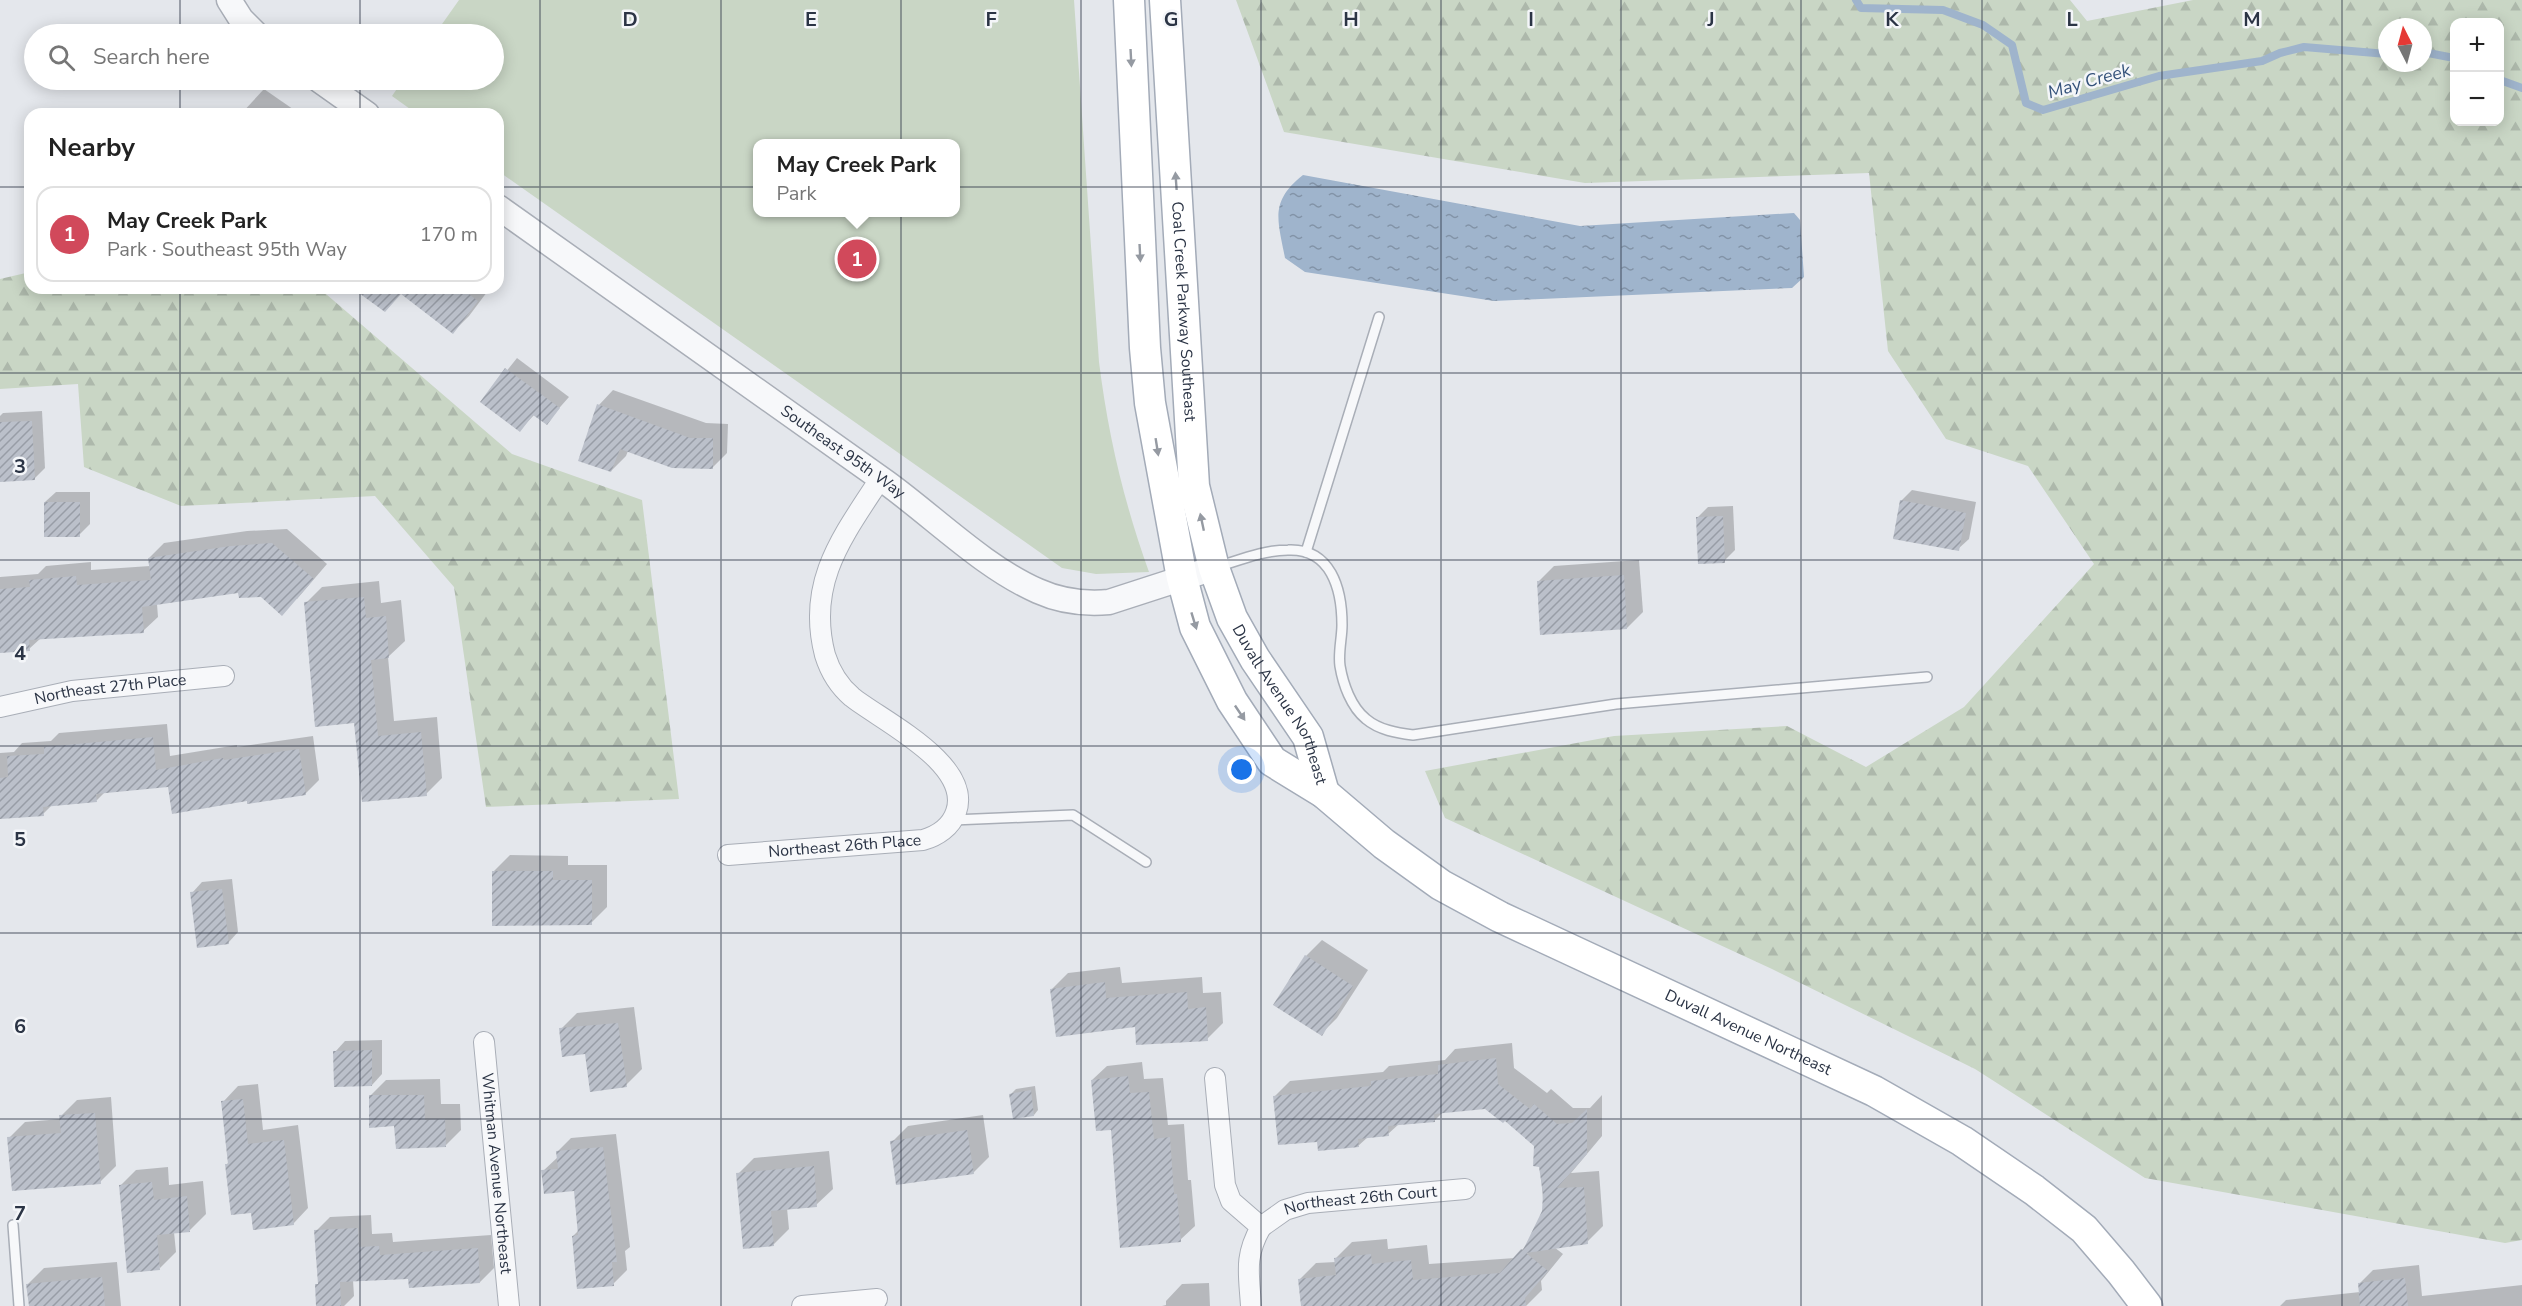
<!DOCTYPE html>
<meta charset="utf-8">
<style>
body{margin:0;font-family:"Nunito Sans",sans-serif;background:#f2f2f2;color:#222}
.controls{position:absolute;right:18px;top:18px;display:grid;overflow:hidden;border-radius:12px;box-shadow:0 3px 15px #0003}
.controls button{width:54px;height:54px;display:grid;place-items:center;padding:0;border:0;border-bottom:2px solid #e0e0e0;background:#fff;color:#222;font:30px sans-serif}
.compass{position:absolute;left:2378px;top:18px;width:54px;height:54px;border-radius:50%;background:#fff;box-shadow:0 3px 15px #0003;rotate:354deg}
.you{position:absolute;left:1242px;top:770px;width:21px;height:21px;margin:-15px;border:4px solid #fff;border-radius:50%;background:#1a73e8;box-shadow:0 0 0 9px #1a73e833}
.badge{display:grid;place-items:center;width:39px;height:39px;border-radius:50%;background:#d1495b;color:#fff;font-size:20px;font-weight:700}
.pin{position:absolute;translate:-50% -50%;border:3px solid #fff;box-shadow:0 2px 6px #0006}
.popup{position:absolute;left:753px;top:139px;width:207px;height:78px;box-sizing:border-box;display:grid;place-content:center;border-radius:12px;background:#fff;filter:drop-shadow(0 2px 4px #0005);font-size:20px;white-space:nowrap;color:#767676}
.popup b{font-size:22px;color:#222}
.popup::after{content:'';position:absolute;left:50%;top:100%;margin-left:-12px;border:12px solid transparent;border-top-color:#fff}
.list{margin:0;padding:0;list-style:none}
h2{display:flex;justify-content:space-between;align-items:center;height:78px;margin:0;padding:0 24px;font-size:26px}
h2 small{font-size:20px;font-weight:400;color:#767676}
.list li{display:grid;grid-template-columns:39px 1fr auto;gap:18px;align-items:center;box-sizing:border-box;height:96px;margin:0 12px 12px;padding:0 12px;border:2px solid #e0e0e0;border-radius:18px}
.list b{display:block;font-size:22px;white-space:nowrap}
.list p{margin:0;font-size:20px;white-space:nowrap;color:#767676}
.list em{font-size:20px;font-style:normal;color:#767676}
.icon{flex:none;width:33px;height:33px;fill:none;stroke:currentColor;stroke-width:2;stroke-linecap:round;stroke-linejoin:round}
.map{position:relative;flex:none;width:2522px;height:1306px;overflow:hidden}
.search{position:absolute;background:#fff;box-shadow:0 3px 15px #0003;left:24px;top:24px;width:480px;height:66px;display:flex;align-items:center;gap:15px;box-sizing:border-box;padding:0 21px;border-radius:33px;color:#767676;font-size:22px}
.panel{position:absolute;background:#fff;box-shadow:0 3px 15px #0003;left:24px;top:108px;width:480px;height:186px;border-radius:18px}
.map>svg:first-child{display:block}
.forest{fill:url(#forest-firs);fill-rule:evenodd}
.park{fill:#c9d6c5;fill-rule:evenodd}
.water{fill:url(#water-ripples)}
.shadow{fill:#0003}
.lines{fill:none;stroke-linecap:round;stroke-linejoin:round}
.stream{stroke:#9fb4cc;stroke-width:8}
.building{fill:url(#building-hatch)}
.service-casing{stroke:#a9aeb7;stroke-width:12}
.minor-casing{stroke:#a9aeb7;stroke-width:22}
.tertiary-casing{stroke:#a9aeb7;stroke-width:27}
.primary-casing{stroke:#a3abb8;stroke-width:33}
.service{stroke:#f7f8fa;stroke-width:9}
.minor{stroke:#f7f8fa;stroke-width:20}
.tertiary{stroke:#f7f8fa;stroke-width:24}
.primary{stroke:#fff;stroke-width:30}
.oneway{fill:#959aa2}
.grid{fill:none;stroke:#2b3445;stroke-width:1.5;stroke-opacity:0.55}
.labels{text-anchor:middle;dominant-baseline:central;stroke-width:5;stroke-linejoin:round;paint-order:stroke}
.street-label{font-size:16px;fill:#2b3445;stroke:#f4f6f9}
.water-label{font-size:18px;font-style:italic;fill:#34527a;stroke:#f4f6f9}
.grid-label{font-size:20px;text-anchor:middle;font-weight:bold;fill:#2b3445;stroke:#f4f6f9;stroke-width:5;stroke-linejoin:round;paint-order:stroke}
</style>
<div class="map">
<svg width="2522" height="1306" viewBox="0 0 2522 1306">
<defs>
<pattern id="forest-firs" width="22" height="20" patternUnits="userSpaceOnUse" patternTransform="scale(1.5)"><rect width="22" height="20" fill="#c9d6c5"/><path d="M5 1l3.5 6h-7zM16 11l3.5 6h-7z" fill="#adb8ab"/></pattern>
<pattern id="water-ripples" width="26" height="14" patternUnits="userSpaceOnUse" patternTransform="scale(1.5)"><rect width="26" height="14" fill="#9fb4cc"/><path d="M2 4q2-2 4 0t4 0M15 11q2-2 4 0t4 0" fill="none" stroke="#8293a7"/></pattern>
<pattern id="building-hatch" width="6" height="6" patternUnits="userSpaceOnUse" patternTransform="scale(1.5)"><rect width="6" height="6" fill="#bbc0ca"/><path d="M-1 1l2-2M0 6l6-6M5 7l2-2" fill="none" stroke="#989da6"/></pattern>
</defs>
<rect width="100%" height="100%" fill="#e4e7ec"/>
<!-- forest -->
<g class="forest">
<path d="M1236,0h834l17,21 106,-21h329v1240l-17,3 -360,-65 -170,-109 -203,-100 -327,-151 -20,-47 189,-35 173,-10 79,41 98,-60 130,-143 -66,-98 -82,-27 -58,-88 -19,-178 -284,10 -301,-51zM2500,22v100h-46v-100zM2387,27h36v36h-36z"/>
<polygon points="30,272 30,288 319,288 512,454 642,500 679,799 486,807 454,587 375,496 181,506 84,467 78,384 0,389 0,279"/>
</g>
<!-- park -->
<path class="park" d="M459,0h615l25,362c9,72 25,141 50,210l-53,2 -34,-6 -564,-397v-57h-81l-25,-18 11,-16h91v-46h-59zM758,144h198v68h-198z"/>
<!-- water -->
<path class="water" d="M1303,175l277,51 214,-13 6,7 4,57 -12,11 -298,13 -189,-29 -20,-14c-7,-38 -16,-56 18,-83z"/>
<!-- shadow -->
<g class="shadow">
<polygon points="264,89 300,114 241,114"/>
<polygon points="422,288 490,288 469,316 453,332"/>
<polygon points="517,358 569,397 546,423 535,414 520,430 482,402"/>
<polygon points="613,390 706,423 728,424 727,453 712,468 628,451 626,456 611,471 599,405"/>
<polygon points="42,411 45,468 34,479 0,480 0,416 3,413"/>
<polygon points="1912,490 1976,502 1969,539 1958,549 1901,501"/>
<polygon points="56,492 90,492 90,524 79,535 45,502"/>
<polygon points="1733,506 1735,550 1724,561 1697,518 1708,507"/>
<polygon points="287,529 327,564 297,599 239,592 157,604 158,617 143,631 41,638 29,649 0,651 0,577 38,574 46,566 91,562 91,570 150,566 149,558 164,543 247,531"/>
<polygon points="1639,560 1643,612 1627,628 1538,582 1554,566"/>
<polygon points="379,581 381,603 401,600 405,641 388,657 394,721 437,717 442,778 426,794 356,721 306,603 322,587"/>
<polygon points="167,724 170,756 237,745 237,747 313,736 319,780 305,794 169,785 106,791 97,800 52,805 43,814 0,818 0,753 14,752 22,743 51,741 59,733"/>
<polygon points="510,855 568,856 568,865 607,865 607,907 591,923 494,871"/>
<polygon points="232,879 238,932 228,943 192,893 202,882"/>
<polygon points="1322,940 1368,970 1337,1018 1321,1034 1306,956"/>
<polygon points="1120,967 1122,983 1202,977 1203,993 1221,992 1223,1023 1207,1039 1136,1026 1052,989 1068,973"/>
<polygon points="634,1007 642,1069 626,1085 561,1029 577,1013"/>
<polygon points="382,1040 382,1074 372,1085 335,1052 345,1041"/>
<polygon points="1512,1043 1514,1068 1547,1093 1551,1089 1573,1108 1590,1108 1602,1095 1602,1136 1571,1173 1599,1171 1603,1226 1587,1242 1554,1247 1563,1254 1541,1281 1542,1290 1526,1306 1302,1306 1300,1279 1316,1263 1336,1262 1336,1258 1352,1242 1387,1239 1388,1249 1427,1245 1429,1264 1515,1258 1528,1243 1544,1211 1540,1165 1535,1145 1506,1119 1485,1108 1443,1112 1434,1121 1399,1124 1388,1134 1368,1137 1358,1146 1319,1140 1274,1097 1290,1081 1383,1072 1389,1066 1445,1060 1455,1049"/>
<polygon points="1142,1062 1144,1079 1163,1078 1168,1125 1184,1124 1188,1180 1191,1180 1195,1226 1180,1240 1112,1128 1092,1080 1107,1066"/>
<polygon points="440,1079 441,1104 460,1104 461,1130 445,1146 396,1125 370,1096 386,1080"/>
<polygon points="258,1084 263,1130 298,1125 308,1208 293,1224 252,1211 226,1165 230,1161 223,1102 238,1086"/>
<polygon points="1035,1086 1038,1110 1034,1115 1011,1094 1016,1089"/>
<polygon points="111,1097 116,1166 100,1182 9,1138 25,1122 61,1119 61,1116 77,1100"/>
<polygon points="983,1115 989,1157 973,1173 892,1142 908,1126"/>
<polygon points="616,1134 630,1247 625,1251 627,1270 613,1284 573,1236 579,1230 575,1189 543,1171 558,1157 557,1152 571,1138"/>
<polygon points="829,1151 833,1189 816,1205 787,1208 789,1229 773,1245 738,1174 754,1158"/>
<polygon points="168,1167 169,1185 203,1181 206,1214 190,1230 174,1232 176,1252 160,1268 120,1186 136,1170"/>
<polygon points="371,1215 372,1234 392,1233 393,1242 491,1235 494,1268 480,1282 409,1277 353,1280 354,1296 344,1306 318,1306 317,1285 320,1282 316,1231 330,1217"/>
<polygon points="117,1262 121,1306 30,1306 28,1284 44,1268"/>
<polygon points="2419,1265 2422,1296 2522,1285 2522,1306 2280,1306 2286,1300 2360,1292 2359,1284 2373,1270"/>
<polygon points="1209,1283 1210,1306 1162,1306 1166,1305 1166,1301 1182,1284"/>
</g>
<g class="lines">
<!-- stream -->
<g class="stream">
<polyline points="1856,0 1861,8 1943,10 1983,25 2012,45 2026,103 2043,110 2159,76 2262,61 2280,53 2304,47 2387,54"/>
<polyline points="2423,52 2454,58"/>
<polyline points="2500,80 2522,88"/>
</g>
</g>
<!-- building -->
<g class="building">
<polygon points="352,288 461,288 478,301 453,334 401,294 385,312"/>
<polygon points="505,368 560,408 547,425 533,415 520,432 480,402"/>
<polygon points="597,404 690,438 713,438 713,469 672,468 620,449 611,472 578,461"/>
<polygon points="32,421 35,480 0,482 0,422"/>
<polygon points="1900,500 1966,513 1959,551 1893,539"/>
<rect x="44" y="502" width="36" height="35"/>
<polygon points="1723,516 1725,563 1698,564 1696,517"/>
<polygon points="272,543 314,579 282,616 261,597 239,598 238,593 142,607 144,633 29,640 30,651 0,653 0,589 30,587 29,580 76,576 77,585 151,580 148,558 231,546"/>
<polygon points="1624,575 1627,629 1540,635 1537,581"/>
<polygon points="364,597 366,618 386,616 389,658 371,660 378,736 421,732 427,796 362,802 354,723 315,727 304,602"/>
<polygon points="153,737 156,770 223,758 224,760 299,749 306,795 247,804 247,801 172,814 168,787 96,794 97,802 43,807 44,816 0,819 0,778 8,777 7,756 44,754 44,747"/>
<polygon points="492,871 553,871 553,880 592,880 592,925 492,926"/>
<polygon points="222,889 229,944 197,948 190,892"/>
<polygon points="1305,955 1353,986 1322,1036 1273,1005"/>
<polygon points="1105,982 1106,998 1187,992 1188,1009 1206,1007 1208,1041 1136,1045 1135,1027 1056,1037 1050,989"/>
<polygon points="618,1023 627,1087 590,1092 585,1054 562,1057 559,1028"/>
<polygon points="372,1050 372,1086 334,1087 333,1051"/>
<polygon points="1496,1058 1498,1084 1530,1109 1534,1104 1557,1124 1572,1123 1587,1109 1587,1154 1557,1188 1584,1187 1588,1244 1526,1253 1548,1271 1525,1298 1526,1306 1301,1306 1298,1279 1336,1275 1334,1258 1371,1254 1372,1264 1411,1260 1413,1280 1500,1273 1521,1249 1523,1250 1542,1211 1543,1194 1539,1167 1533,1166 1534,1146 1505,1121 1503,1123 1485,1109 1434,1114 1435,1122 1388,1126 1389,1136 1358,1139 1359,1147 1318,1151 1317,1142 1278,1145 1273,1096 1371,1086 1371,1081 1438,1074 1438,1065"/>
<polygon points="1128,1076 1130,1093 1149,1092 1154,1139 1170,1137 1174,1194 1177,1194 1181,1242 1120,1248 1111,1130 1096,1131 1091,1080"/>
<polygon points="1031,1090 1034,1116 1013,1119 1009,1094"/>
<polygon points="369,1095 424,1095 425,1120 445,1119 446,1147 396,1149 394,1126 369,1128"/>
<polygon points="243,1099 248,1144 284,1140 294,1225 253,1230 251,1213 231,1215 225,1164 228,1164 221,1101"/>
<polygon points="95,1113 101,1184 12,1191 7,1137 61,1133 59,1115"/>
<polygon points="967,1130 974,1174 896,1185 890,1141"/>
<polygon points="603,1147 617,1262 612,1262 614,1286 577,1289 572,1236 578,1235 574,1191 544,1194 541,1170 558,1169 556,1151"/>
<polygon points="814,1166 817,1207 771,1211 774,1246 743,1249 736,1173"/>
<polygon points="152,1182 154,1200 187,1196 190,1232 157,1235 160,1270 127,1273 119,1185"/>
<polygon points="358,1228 359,1247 379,1246 380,1255 478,1248 480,1283 409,1288 408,1279 340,1282 341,1306 316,1306 315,1284 318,1284 314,1230"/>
<polygon points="102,1277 105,1306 29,1306 26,1284"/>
<polygon points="2405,1278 2408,1306 2360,1306 2358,1283"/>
</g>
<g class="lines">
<!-- service casing -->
<g class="service-casing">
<g id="service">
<polyline points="1306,552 1379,317"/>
<path d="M1217,567c23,-7 47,-17 71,-17 43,-2 54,39 54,75 0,13 -4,28 -2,41 3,18 11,41 26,53 13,11 31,14 47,16l203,-31 311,-27"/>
<polyline points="953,820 1073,815 1146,862"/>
<polyline points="13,1225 19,1306"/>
</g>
</g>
<!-- minor casing -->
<g class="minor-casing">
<g id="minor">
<path id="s1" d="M0,707l72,-16 152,-15"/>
<path id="s2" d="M728,855l195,-15c14,-4 28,-13 33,-28 17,-48 -74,-91 -104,-115 -13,-11 -22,-26 -27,-42 -19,-73 18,-119 55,-176"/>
<path id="s3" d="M484,1042l25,264"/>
<path d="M1215,1078l10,107 6,16 30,26c-17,30 -12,46 -10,79"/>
<path id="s4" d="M1261,1227l24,-17 23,-7 157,-14"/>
<polyline points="802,1306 877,1299"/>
</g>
</g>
<!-- tertiary casing -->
<g class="tertiary-casing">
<g id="tertiary">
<polyline points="229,0 241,19 256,34"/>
<polyline points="319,80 367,114"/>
<path id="s5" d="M498,207c130,92 259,184 389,276 48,35 98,85 151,108 22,10 48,13 71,11l105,-34"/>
</g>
</g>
<!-- primary casing -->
<g class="primary-casing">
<g id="primary">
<path id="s6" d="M1129,0l16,348 5,55 32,175 13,49 37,74 40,60 52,32 60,51 57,41 59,32 374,174 88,50 72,49 50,39 37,43 26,34"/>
<path id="s7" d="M1165,0l29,486 20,82 18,50 23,41 53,78 16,56"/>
</g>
</g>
<!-- service -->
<use href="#service" class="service"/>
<!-- minor -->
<use href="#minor" class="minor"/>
<!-- tertiary -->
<use href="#tertiary" class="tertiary"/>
<!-- primary -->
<use href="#primary" class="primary"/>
</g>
<!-- one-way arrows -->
<defs><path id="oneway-solid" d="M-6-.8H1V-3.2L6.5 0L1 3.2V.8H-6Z" transform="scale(1.5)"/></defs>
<g class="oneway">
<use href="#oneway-solid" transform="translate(1131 58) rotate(87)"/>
<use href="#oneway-solid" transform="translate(1176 181) rotate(-94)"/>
<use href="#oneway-solid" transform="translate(1140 253) rotate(87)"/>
<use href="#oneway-solid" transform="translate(1157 447) rotate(81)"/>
<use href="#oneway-solid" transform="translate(1202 522) rotate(-102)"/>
<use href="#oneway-solid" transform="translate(1194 621) rotate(73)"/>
<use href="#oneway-solid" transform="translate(1240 713) rotate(56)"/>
</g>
<!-- grid -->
<path class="grid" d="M180,0v34M360,0v34M540,0v1306M721,0v1306M901,0v1306M1081,0v1306M1261,0v1306M1441,0v1306M1621,0v1306M1801,0v1306M1982,0v1306M2162,0v1306M2342,0v1306M180,80v34M360,80v34M0,187h30M498,187h2024M180,288v1018M360,288v1018M0,373h2522M0,560h2522M0,746h2522M0,933h2522M0,1119h2522"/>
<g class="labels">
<!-- street labels -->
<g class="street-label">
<text stroke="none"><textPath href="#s7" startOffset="312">Coal Creek Parkway Southeast</textPath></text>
<text stroke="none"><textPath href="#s5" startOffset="423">Southeast 95th Way</textPath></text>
<text stroke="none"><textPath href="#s1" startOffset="112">Northeast 27th Place</textPath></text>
<text stroke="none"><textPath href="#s7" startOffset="724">Duvall Avenue Northeast</textPath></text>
<text stroke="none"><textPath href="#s2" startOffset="117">Northeast 26th Place</textPath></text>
<text stroke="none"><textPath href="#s6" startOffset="1338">Duvall Avenue Northeast</textPath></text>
<text stroke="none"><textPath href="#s3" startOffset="132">Whitman Avenue Northeast</textPath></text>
<text stroke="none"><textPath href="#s4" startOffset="106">Northeast 26th Court</textPath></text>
</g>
<!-- water labels -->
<g class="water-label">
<text transform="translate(2089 81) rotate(-16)">May Creek</text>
</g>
</g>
<g class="grid-label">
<text x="630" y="26">D</text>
<text x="811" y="26">E</text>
<text x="991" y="26">F</text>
<text x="1171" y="26">G</text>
<text x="1351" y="26">H</text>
<text x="1531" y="26">I</text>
<text x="1711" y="26">J</text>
<text x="1892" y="26">K</text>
<text x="2072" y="26">L</text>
<text x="2252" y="26">M</text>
<text x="20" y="473">3</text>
<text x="20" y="660">4</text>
<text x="20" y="846">5</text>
<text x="20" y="1033">6</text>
<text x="20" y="1220">7</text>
</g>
</svg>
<div class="controls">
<button>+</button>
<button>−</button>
</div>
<svg class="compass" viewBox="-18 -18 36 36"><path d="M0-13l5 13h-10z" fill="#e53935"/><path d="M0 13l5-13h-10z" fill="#767676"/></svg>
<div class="you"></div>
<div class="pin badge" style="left:857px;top:259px">1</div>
<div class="popup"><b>May Creek Park</b>Park</div>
<div class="search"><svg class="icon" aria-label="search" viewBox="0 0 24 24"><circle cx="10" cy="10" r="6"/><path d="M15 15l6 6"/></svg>Search here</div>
<section class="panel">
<h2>Nearby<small></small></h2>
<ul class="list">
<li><span class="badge">1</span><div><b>May Creek Park</b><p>Park · Southeast 95th Way</p></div><em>170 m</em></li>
</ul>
</section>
</div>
